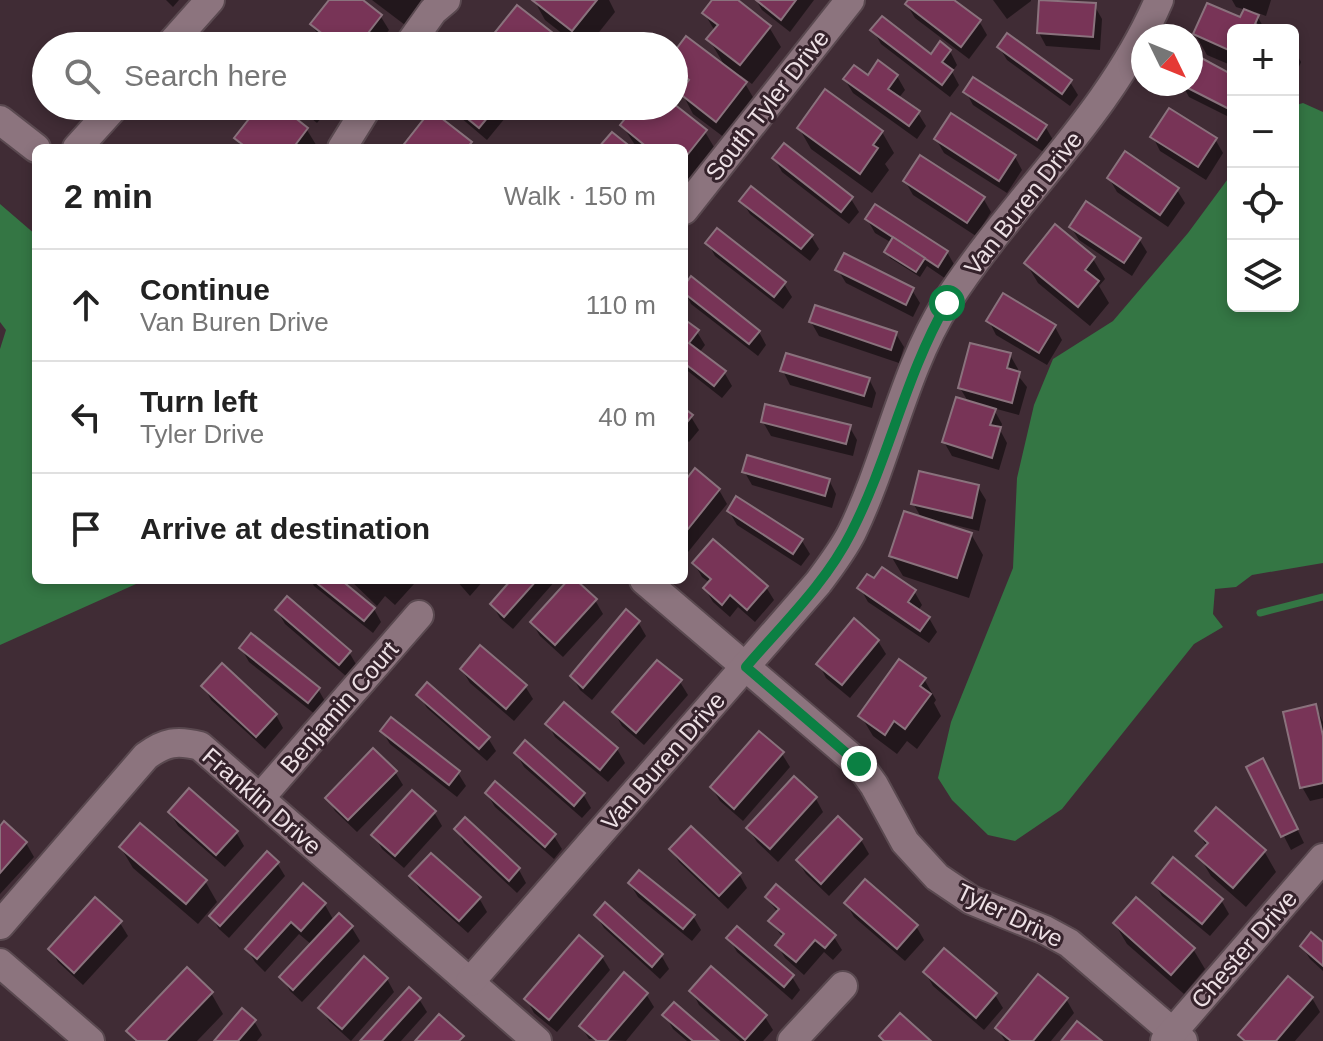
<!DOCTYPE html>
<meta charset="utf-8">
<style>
body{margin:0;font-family:Arial,sans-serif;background:#f2f2f2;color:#222}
.controls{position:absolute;right:24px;top:24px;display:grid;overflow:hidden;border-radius:12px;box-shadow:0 4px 12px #0003}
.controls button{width:72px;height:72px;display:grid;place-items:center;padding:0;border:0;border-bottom:2px solid #e0e0e0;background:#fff;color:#222;font:40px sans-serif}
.compass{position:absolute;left:1131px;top:24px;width:72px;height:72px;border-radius:50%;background:#fff;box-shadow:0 4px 12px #0003;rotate:133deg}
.stop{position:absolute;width:24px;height:24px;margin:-18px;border:6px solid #0b8043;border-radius:50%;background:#fff}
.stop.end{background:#0b8043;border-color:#fff;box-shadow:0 2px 8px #0008}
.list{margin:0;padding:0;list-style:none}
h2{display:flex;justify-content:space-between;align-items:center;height:104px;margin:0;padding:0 32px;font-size:34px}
h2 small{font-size:26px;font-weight:400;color:#767676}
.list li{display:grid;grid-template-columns:52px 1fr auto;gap:24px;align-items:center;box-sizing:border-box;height:112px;padding:0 32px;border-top:2px solid #e0e0e0}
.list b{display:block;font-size:30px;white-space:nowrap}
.list p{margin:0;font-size:26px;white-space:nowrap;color:#767676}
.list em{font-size:26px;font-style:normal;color:#767676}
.icon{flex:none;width:44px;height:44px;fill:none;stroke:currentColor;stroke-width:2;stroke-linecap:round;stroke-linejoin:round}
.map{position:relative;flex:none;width:1323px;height:1041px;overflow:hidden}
.search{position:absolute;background:#fff;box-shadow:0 4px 12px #0003;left:32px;top:32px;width:656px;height:88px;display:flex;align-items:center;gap:20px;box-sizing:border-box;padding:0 28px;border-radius:44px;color:#767676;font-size:30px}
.panel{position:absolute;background:#fff;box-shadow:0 4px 12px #0003;left:32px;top:144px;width:656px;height:440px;border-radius:12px}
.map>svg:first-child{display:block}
.water{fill:#347644}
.shadow{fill:#0007}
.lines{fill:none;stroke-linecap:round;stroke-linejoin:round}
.stream{stroke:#347644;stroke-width:7}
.building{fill:#783457;stroke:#8a727d;stroke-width:2}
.street-casing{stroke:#5a4950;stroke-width:32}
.street{stroke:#8c747e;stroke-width:28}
.route{stroke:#0b8043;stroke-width:10}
.labels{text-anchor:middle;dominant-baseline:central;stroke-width:6;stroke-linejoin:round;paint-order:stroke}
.street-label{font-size:24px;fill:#ede0e5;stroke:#35222b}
</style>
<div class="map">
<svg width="1323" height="1041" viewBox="0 0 1323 1041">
<rect width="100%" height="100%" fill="#402c35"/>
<!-- water -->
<g class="water">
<polygon points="1303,103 1323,112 1323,563 1252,575 1236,587 1215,589 1213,614 1223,627 1194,644 1062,809 1015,841 988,835 952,800 938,778 951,722 1013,568 1017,478 1034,405 1053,359 1113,321 1188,233 1233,172 1233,306 1293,306 1293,106"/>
<polygon points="0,204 36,235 36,580 135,580 136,584 0,645 0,349 6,330 0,322"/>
</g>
<!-- shadow -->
<g class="shadow">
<polygon points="166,0 179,0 173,7"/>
<polygon points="331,0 359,0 381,17 389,30 376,46 330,46 320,38 312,25"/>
<polygon points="372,0 424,0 405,25"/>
<polygon points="534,0 609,0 615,12 588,46 578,46 545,20"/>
<polygon points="714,0 735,0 769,27 781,47 752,84 740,75 757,104 729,141 693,114 682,93 686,88 674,72 674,55 726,68 709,39 715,31 704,13"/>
<polygon points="756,0 814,0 790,32 762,10"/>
<polygon points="911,0 951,0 979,21 987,35 969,59 915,18 907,5"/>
<polygon points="993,0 1031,0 1031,1 1007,19"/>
<polygon points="1232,0 1271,0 1266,16 1255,12 1265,30 1233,30 1233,66 1207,55 1195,34 1241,20 1246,10 1236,7"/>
<polygon points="1094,5 1102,19 1100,50 1046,46 1039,33"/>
<polygon points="873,30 932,56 950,51 957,65 952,72 959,85 950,97 881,44"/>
<polygon points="557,39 561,46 487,46"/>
<polygon points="999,47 1070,82 1078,95 1070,106 1007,60"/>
<polygon points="1293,47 1301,62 1293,81"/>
<polygon points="1191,64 1233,77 1233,119 1189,97 1182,84 1191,84"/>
<polygon points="897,76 905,90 898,99 918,113 926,126 917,139 853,93 845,80"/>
<polygon points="966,92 1045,126 1053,140 1045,153 973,105"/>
<polygon points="261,106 277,106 307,130 318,148 242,148 236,138"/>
<polygon points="296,106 331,106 317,123"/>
<polygon points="447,106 515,106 487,140"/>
<polygon points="628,106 705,132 717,152 688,189 684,186 684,148 637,148 622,125 632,113"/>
<polygon points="799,128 882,132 894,153 885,164 889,170 872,193 811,149"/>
<polygon points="1153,137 1215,139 1223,153 1206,180 1160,151"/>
<polygon points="936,139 1015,157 1022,170 1007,193 944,153"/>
<polygon points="774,158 851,199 859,212 849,224 782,172"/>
<polygon points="1109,178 1177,190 1185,203 1168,227 1117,192"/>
<polygon points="905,181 983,198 991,212 976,236 913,195"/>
<polygon points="742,201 811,236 819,249 810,261 750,214"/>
<polygon points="867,219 947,252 955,266 946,279 927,266 920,277 890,258 886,252 892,243 875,233"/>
<polygon points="1071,227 1139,239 1147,252 1132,276 1079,240"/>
<polygon points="708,243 784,284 792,297 783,309 715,256"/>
<polygon points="1093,259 1105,279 1099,286 1109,303 1090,326 1038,283 1026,263"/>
<polygon points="838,270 912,290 920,303 913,317 846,283"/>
<polygon points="684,289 759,332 766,345 758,356 691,304"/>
<polygon points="684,321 697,332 705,345 699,353 724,372 732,386 722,398 684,368"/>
<polygon points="989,321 1055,327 1062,340 1047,365 996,335"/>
<polygon points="811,322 896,334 904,347 899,363 819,336"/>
<polygon points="1010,355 1018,369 1016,373 1027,387 1019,415 993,408 1002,424 1000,430 1007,443 999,470 952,456 944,442 969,403 960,388"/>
<polygon points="783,371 869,379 876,393 872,408 790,385"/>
<polygon points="684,411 691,417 699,430 689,442 684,438"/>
<polygon points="763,422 849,426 857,440 853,456 771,436"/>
<polygon points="744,471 829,480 836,494 832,508 752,485"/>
<polygon points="684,485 719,490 727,504 684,557"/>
<polygon points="978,487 986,500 979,531 943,522 942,525 971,534 983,555 969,598 903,576 891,556 922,519 913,503"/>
<polygon points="729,511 802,541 810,554 801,566 737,525"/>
<polygon points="694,563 766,587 774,600 755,622 738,607 730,617 713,602 705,589 710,583 702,577"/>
<polygon points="311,580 337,580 374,609 381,622 373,633 314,586"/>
<polygon points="350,580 412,580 414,584 395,605 385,596 377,606"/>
<polygon points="456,580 484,580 470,596"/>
<polygon points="513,580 556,580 513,629 500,618 492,604"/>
<polygon points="571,580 595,600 603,614 563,657 540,636 532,623"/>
<polygon points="860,588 914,591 922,605 918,611 929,618 937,632 929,643 868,602"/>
<polygon points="277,610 349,652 357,666 347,677 285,624"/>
<polygon points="638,622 646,636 592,700 580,690 572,676"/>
<polygon points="878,641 886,654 850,698 826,678 819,664"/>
<polygon points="241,648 318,689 326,703 316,715 249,662"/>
<polygon points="462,670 525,686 533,699 514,721 470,683"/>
<polygon points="924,679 936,700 934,703 941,716 917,749 907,741 897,754 873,736 861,716"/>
<polygon points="680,682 688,695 644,745 622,726 614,712"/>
<polygon points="204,686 276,715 283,728 265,749 211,700"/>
<polygon points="419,695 488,738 496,751 487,761 427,708"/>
<polygon points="564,705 617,749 625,763 608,782 555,737 548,724"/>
<polygon points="1315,706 1323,722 1323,798 1310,801 1302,787"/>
<polygon points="382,731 458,773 466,786 457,797 390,744"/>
<polygon points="516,753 583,794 591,808 582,818 524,767"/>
<polygon points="782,754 790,767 743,821 720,801 712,788"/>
<polygon points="1249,768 1270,774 1304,843 1291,850"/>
<polygon points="395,772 403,785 357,832 335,811 328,798"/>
<polygon points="794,779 816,799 823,812 778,862 757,842 749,829"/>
<polygon points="487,794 554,836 562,849 554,859 495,807"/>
<polygon points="434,812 442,826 404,868 382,849 374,835"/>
<polygon points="170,813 236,832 244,846 225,867 178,826"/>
<polygon points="465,820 519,870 526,883 517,893 464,843 456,829"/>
<polygon points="0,829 26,843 34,857 0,894"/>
<polygon points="1198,832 1264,851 1276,872 1246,907 1211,876 1199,856 1207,847"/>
<polygon points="861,840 869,854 829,896 806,874 798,861"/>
<polygon points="121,848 205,881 217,902 198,924 133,868"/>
<polygon points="671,849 739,874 747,888 728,909 679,862"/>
<polygon points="277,863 285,876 229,938 219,929 211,916"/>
<polygon points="412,877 479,898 487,912 468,933 420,890"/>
<polygon points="1154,883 1221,900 1229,914 1210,936 1162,896"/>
<polygon points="630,884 693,916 701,930 692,941 638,897"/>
<polygon points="303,886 325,905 334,921 339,916 352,928 360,941 302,1002 290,991 282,977 312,945 299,934 265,972 255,962 247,949"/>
<polygon points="767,898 834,937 842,950 833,960 824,952 804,975 785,958 777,945 783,938 771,921 778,913"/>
<polygon points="846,903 916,926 924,940 905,961 854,917"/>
<polygon points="596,915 661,955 669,969 660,979 604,928"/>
<polygon points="120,923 128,936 83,985 58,962 51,949"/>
<polygon points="1115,924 1193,949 1205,969 1184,994 1127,944"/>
<polygon points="729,938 792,977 800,990 792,1000 737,952"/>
<polygon points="1323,944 1323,971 1310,959 1302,946"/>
<polygon points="602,957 610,970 557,1032 534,1013 527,1000"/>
<polygon points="925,972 995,995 1003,1008 984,1030 933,986"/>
<polygon points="387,979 394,992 351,1041 329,1021 321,1008"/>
<polygon points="692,991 765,1017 773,1030 763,1041 740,1041 699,1005"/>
<polygon points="211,993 223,1014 197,1041 135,1041 129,1031"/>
<polygon points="646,994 654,1007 626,1041 589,1039 581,1026"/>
<polygon points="1312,998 1320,1012 1295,1041 1244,1041 1240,1035"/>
<polygon points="419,999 427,1012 401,1041 363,1041"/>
<polygon points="1066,999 1074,1013 1051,1041 1005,1041 997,1028"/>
<polygon points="665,1015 716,1041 687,1041 673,1029"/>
<polygon points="254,1021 262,1035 257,1041 217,1041"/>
</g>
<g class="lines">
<!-- stream -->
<polyline class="stream" points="1260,613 1323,597"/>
</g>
<!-- building -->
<g class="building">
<polygon points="329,0 363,0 382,15 358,46 338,46 310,24"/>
<polygon points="532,0 597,0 572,31"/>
<polygon points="712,0 738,0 771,26 740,65 706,39 718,25 702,13"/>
<polygon points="756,0 796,0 781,20"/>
<polygon points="908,0 954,0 981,20 961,47 905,4"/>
<polygon points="1039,0 1096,3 1093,37 1037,33"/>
<polygon points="1207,3 1240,17 1244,9 1259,15 1255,24 1270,30 1233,30 1233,52 1193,34"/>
<polygon points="517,5 558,37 551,46 484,46"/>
<polygon points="882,16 931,54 940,41 951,50 942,62 953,70 942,85 870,30"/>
<polygon points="1007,33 1072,80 1062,94 997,47"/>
<polygon points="686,36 747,82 716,122 679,93 689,80 674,68 674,52"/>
<polygon points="1194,54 1233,75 1233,111 1180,84 1191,84 1191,60"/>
<polygon points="878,60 898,75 888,89 920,111 909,126 843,79 854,65 868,75"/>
<polygon points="973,77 1047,125 1037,140 963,92"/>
<polygon points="825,89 883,131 873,145 878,148 860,174 797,128"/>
<polygon points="674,104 707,130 684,159 684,148 648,148 620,125 631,111 625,106"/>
<polygon points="259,106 280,106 308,128 293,148 247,148 234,138"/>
<polygon points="452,106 497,106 479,128"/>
<polygon points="1169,108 1217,138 1198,167 1150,137"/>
<polygon points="431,110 472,142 467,148 401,148"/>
<polygon points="951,113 1016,155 999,181 934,139"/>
<polygon points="612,132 632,148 598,148"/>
<polygon points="784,143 853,197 841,212 772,158"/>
<polygon points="1125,151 1179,188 1160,215 1107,178"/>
<polygon points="920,155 985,197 967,223 903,181"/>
<polygon points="751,186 813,235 801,249 739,201"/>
<polygon points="1086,201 1141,238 1124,263 1069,227"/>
<polygon points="875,204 948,251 938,267 865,219"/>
<polygon points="1055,224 1095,257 1085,270 1099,281 1078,307 1024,263"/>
<polygon points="717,228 786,282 774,297 705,243"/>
<polygon points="893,237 925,258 916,272 884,252"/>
<polygon points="844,253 914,288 906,305 835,270"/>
<polygon points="691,276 760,331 749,344 684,293 684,286"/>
<polygon points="1003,293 1056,325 1039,353 986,321"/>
<polygon points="815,305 897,332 891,350 809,322"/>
<polygon points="684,319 699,330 689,343 726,371 714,386 684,363"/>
<polygon points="970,343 1011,353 1007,368 1020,372 1012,403 958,388"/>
<polygon points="786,353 870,378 864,396 780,371"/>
<polygon points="956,397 996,409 990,425 1001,427 992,458 942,442"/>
<polygon points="765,404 851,425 846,444 761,422"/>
<polygon points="684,408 693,415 684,426"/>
<polygon points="747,455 830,479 825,496 742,472"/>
<polygon points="695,468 720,489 684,534 684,482"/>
<polygon points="919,471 979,485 972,518 911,504"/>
<polygon points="736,496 803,539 793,554 727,511"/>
<polygon points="904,511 972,533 957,578 889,556"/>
<polygon points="713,539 768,586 747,610 730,595 722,605 703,588 711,579 692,563"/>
<polygon points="882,567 916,590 908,602 930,617 920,631 857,588 867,574 874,578"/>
<polygon points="313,580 341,580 375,608 364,621"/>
<polygon points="511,580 537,580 504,617 490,604"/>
<polygon points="568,580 576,580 597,599 555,645 530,622"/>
<polygon points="287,596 351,651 339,665 275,610"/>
<polygon points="626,609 640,621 583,688 570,676"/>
<polygon points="854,618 879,640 842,685 816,664"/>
<polygon points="251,633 320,688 308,703 239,648"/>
<polygon points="480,645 527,685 506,709 460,669"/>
<polygon points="899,659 926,678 920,686 931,694 905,729 894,721 885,735 858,716"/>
<polygon points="657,660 682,680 636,733 612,712"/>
<polygon points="222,663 277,714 256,737 201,686"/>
<polygon points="427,682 490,737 479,749 416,695"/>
<polygon points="564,702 618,748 600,770 545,724"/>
<polygon points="1316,704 1323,736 1323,783 1300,788 1283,712"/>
<polygon points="391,717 460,771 449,785 380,731"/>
<polygon points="759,731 784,752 734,809 710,787"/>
<polygon points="525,740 585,793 574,806 514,753"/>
<polygon points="373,748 397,771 348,820 325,798"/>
<polygon points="1263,758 1298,829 1281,837 1246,767"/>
<polygon points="794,776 817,797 770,849 746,828"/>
<polygon points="495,781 556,834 545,847 485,793"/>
<polygon points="189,788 238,831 216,855 168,812"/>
<polygon points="412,790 436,811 395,856 371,835"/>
<polygon points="1216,807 1266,850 1233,888 1196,856 1208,843 1195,831"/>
<polygon points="838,816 862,839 821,884 796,860"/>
<polygon points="465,817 520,868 509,881 454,829"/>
<polygon points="4,821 27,842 0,873 0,826"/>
<polygon points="140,823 207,880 186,904 119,847"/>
<polygon points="691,826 741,873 719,896 669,849"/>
<polygon points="267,851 279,862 220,926 209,916"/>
<polygon points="431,853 481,897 459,921 409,876"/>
<polygon points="1173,857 1223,899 1202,924 1152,883"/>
<polygon points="639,870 695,915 683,929 628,883"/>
<polygon points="865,879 918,925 897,949 844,903"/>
<polygon points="303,883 326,903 301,931 291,922 257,959 245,949"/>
<polygon points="776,884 836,935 825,948 815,940 796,962 775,945 784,934 768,921 779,909 765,897"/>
<polygon points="95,897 122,921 74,973 48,949"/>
<polygon points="1136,897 1195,948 1171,975 1113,923"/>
<polygon points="605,902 663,954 652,967 594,915"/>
<polygon points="339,913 353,926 293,990 279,977"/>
<polygon points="737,926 794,975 784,987 726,938"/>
<polygon points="1311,932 1323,942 1323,966 1300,946"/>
<polygon points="579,935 603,956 549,1020 524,999"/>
<polygon points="944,948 997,993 976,1018 923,972"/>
<polygon points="364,956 388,978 342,1029 318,1008"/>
<polygon points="711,966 767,1015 745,1040 689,991"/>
<polygon points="187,967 213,992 166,1041 137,1041 126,1031"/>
<polygon points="624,972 648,993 607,1041 597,1041 579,1026"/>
<polygon points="1038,974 1068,998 1033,1041 1011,1041 995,1028"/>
<polygon points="1288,976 1313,997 1276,1041 1245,1041 1238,1035"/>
<polygon points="409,987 421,998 382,1041 360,1041"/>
<polygon points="674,1002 719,1041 693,1041 662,1015"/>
<polygon points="242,1008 256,1020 238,1041 214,1041"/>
<polygon points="900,1013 931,1041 884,1041 879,1036"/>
<polygon points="439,1014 464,1036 459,1041 415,1041"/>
<polygon points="1077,1021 1102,1041 1061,1041"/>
</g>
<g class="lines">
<!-- street casing -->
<g class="street-casing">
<g id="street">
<polyline points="169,46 210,0"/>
<polyline points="408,46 433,11 446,0"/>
<polyline points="0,120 36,148"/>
<polyline points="77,148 115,106"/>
<polyline points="342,148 368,106"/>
<polyline points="684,210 850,0"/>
<polyline points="644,580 859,764 874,785 905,842 937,877 971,900 1045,930 1069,943 1183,1041"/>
<polyline points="260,798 419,615"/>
<path d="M0,925l146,-169c19,-14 31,-16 54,-10l337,295"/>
<polyline points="0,963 90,1041"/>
<path d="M470,982l348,-399c12,-16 25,-33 34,-51 36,-74 51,-160 95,-230 67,-104 163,-187 212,-302"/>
<polyline points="792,1041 843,986"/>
<polyline points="1165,1041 1323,858"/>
</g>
</g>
<!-- street -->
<use href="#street" class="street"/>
</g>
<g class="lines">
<!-- route -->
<path class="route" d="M859,764l-113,-97c36,-42 80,-84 105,-134 38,-74 54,-157 96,-230"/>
</g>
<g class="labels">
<!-- street labels -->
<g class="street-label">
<text transform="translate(767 105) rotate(-52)">South Tyler Drive</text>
<text transform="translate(1023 203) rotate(-52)">Van Buren Drive</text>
<text transform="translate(339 707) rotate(-49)">Benjamin Court</text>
<text transform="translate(663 761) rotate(-49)">Van Buren Drive</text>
<text transform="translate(262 801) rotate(41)">Franklin Drive</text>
<text transform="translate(1010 915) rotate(26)">Tyler Drive</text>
<text transform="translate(1244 949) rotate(-49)">Chester Drive</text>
</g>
</g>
</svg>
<div class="controls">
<button>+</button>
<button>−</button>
<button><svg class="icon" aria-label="locate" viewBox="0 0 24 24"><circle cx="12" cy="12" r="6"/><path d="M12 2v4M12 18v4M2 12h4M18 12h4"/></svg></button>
<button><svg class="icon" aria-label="layers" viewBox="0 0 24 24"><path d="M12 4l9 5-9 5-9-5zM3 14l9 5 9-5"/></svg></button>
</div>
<svg class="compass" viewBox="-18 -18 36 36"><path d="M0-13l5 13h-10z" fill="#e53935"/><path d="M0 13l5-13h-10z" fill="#767676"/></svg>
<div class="stop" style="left:947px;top:303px"></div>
<div class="stop end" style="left:859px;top:764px"></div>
<div class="search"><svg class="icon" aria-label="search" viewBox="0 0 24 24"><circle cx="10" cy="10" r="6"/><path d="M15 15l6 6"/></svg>Search here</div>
<section class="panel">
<h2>2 min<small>Walk · 150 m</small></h2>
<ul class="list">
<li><svg class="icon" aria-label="ahead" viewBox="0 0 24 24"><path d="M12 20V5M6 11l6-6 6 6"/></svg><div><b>Continue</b><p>Van Buren Drive</p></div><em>110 m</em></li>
<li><svg class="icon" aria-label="left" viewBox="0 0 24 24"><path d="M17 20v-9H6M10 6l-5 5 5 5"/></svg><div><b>Turn left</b><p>Tyler Drive</p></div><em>40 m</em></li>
<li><svg class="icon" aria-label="arrive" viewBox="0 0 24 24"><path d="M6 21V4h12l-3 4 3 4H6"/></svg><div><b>Arrive at destination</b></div></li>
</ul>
</section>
</div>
